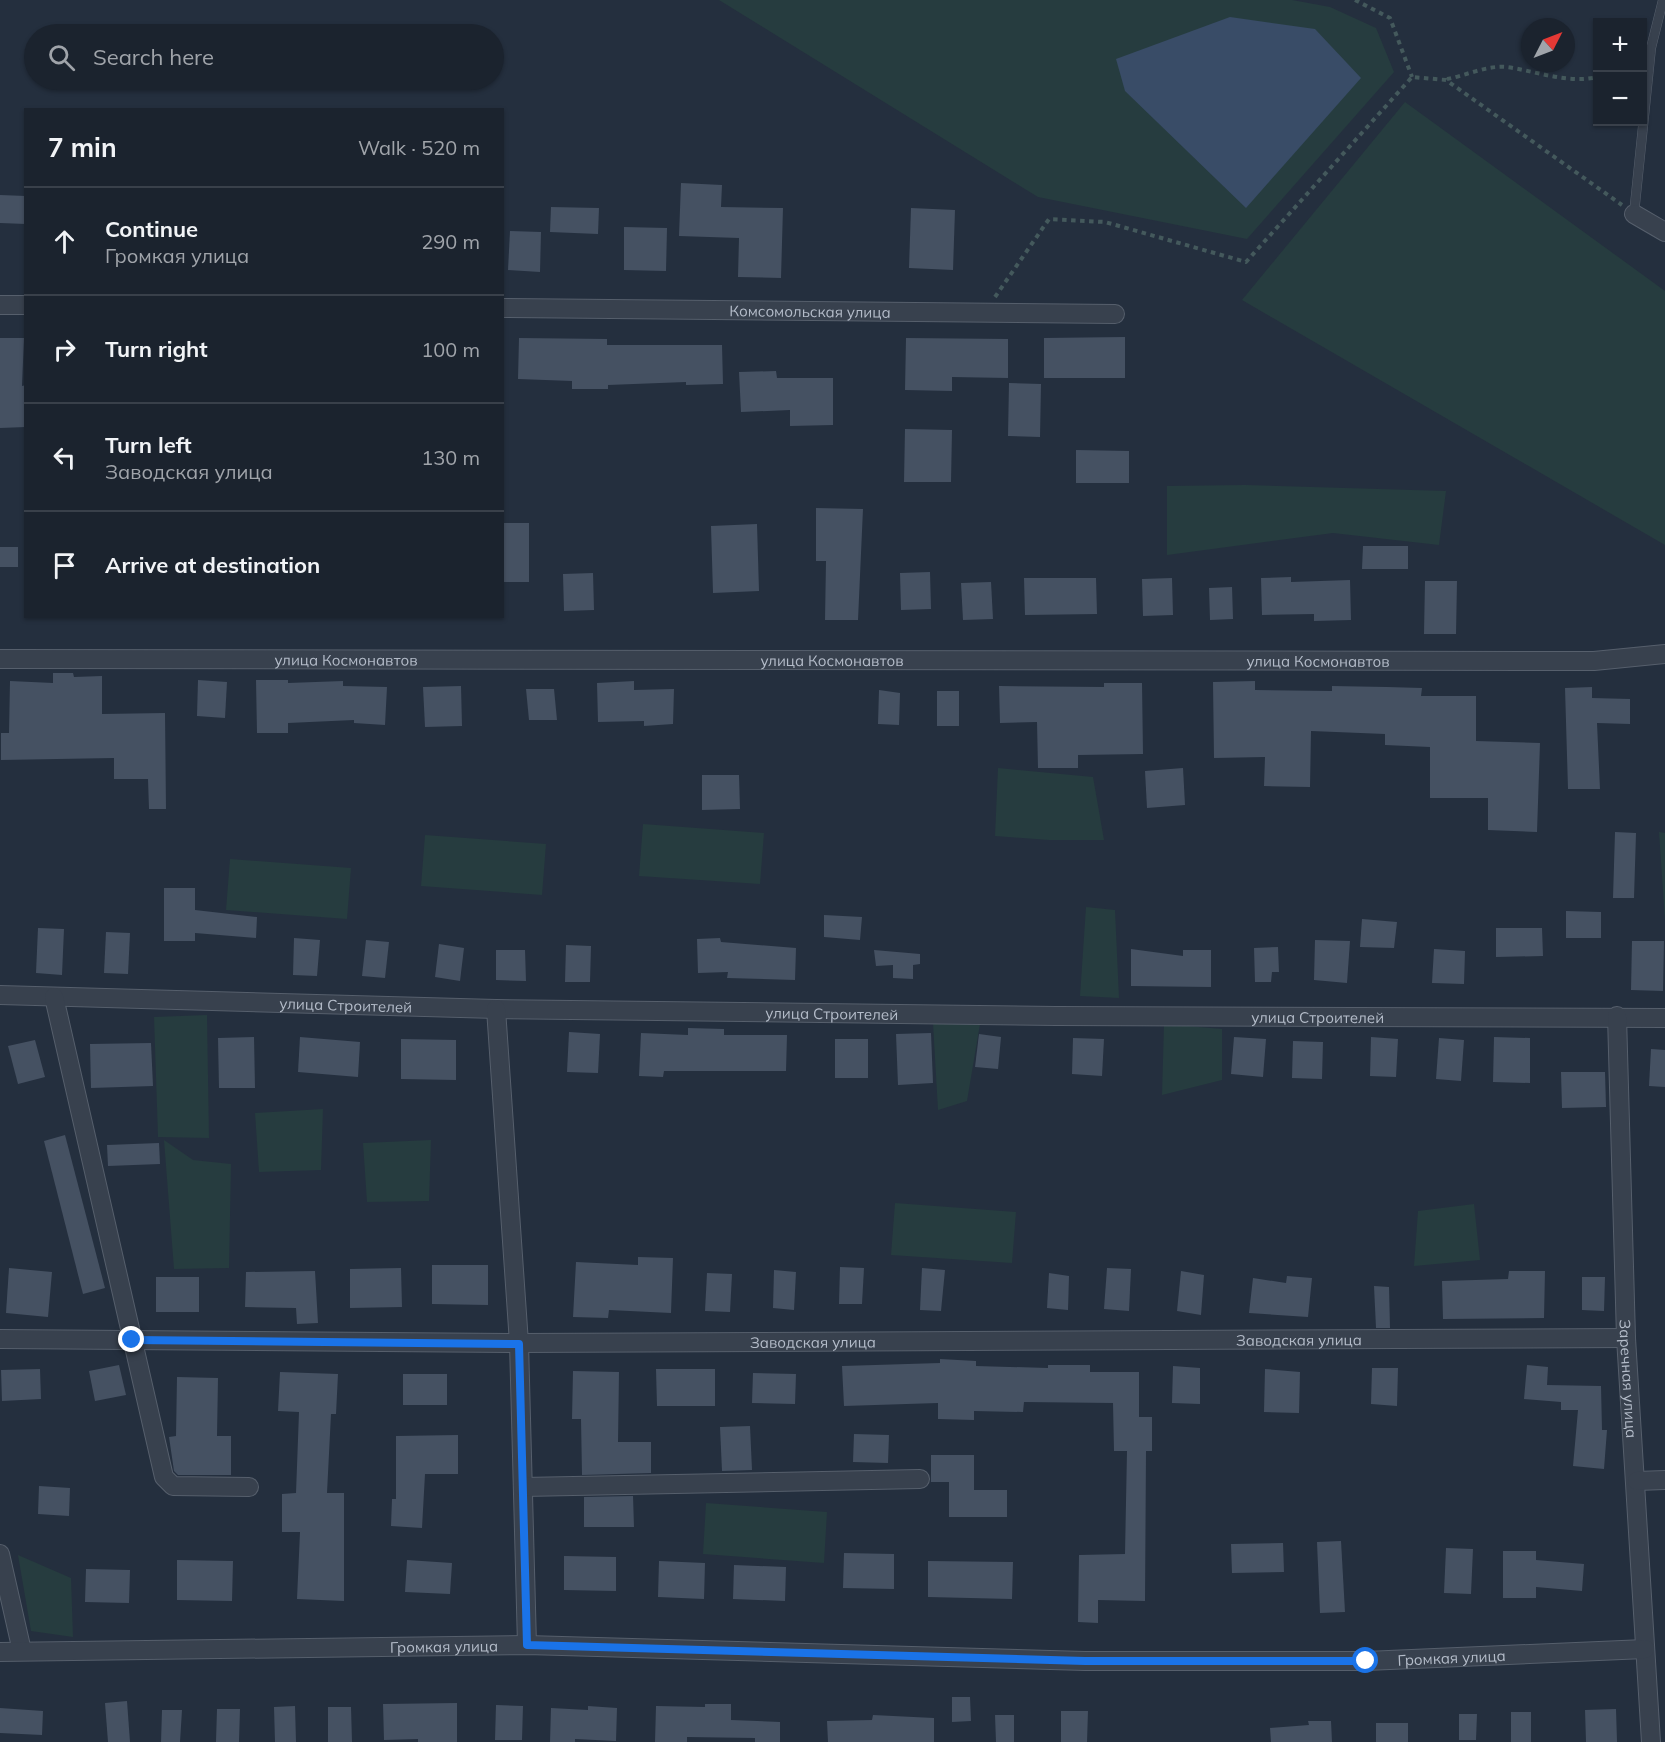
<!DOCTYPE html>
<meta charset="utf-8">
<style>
body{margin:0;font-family:Mulish,sans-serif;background:#242b36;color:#f1f3f6}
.controls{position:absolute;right:18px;top:18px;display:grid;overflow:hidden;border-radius:0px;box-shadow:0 2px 4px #0004}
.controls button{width:54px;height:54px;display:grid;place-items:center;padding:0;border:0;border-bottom:2px solid #39404a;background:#1b232e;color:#f1f3f6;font:30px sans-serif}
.compass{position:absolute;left:1521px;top:18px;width:54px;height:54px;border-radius:50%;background:#1b232e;box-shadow:0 2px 4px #0004;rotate:48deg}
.stop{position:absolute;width:18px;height:18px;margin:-14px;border:4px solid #1a73e8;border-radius:50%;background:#fff}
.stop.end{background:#1a73e8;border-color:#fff;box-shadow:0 2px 6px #0008}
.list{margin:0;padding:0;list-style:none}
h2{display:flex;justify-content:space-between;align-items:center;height:78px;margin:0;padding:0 24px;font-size:26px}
h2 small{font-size:20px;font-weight:400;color:#a0a4aa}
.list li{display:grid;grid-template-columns:39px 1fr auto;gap:18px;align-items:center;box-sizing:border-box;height:108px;padding:0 24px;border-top:2px solid #39404a}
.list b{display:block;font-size:22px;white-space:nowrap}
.list p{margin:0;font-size:20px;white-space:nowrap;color:#a0a4aa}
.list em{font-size:20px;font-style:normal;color:#a0a4aa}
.icon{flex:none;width:33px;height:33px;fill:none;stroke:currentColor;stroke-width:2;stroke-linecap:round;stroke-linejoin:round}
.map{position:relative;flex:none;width:1665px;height:1742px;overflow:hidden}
.search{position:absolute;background:#1b232e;box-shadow:0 2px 4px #0004;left:24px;top:24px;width:480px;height:66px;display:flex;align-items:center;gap:15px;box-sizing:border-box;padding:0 21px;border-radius:33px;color:#a0a4aa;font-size:22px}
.panel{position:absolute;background:#1b232e;box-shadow:0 2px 4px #0004;left:24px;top:108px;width:480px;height:510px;border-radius:0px}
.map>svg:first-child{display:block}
.green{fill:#263c3f}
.water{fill:#394c67}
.building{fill:#455162}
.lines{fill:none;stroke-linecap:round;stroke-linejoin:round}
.lane-casing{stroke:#565f6c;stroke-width:10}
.street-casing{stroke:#565f6c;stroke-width:20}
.path{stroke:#44595c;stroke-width:4;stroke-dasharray:4.5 4.5;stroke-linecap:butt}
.lane{stroke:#38414e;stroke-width:9}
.street{stroke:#38414e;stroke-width:18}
.route{stroke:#1a73e8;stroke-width:8}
.labels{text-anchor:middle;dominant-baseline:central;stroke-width:5;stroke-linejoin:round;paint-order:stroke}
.street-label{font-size:15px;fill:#b4bcc9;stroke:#1d2633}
</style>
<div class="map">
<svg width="1665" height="1742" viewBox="0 0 1665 1742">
<rect width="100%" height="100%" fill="#242f3e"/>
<!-- green -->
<g class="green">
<polygon points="719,0 1292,0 1330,7 1376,28 1394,72 1247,239 1038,197"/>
<polygon points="1405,102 1665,291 1665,545 1242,300"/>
<polygon points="1245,485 1446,491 1439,545 1333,533 1167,555 1167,486"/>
<polygon points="998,768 1093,777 1104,840 1049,840 995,836"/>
<polygon points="643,824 764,833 760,884 639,876"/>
<polygon points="1659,832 1665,833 1665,921"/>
<polygon points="425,835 546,844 542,895 421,886"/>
<polygon points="230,859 351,868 347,919 226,910"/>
<polygon points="1086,907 1115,910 1119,998 1080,996"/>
<polygon points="207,1015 209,1138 158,1137 154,1017"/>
<polygon points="933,1023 980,1024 967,1101 938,1110"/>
<polygon points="1164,1024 1222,1029 1222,1080 1162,1095"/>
<polygon points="323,1109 321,1170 259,1172 255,1113"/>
<polygon points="164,1140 193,1160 231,1164 229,1268 174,1269"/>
<polygon points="431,1140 429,1201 367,1202 363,1143"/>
<polygon points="895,1203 1016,1212 1012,1263 891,1255"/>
<polygon points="1474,1204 1480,1260 1414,1266 1418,1211"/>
<polygon points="706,1503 827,1512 824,1563 703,1554"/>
<polygon points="18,1555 71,1578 73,1637 31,1631"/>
</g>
<!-- water -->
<polygon class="water" points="1230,17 1315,29 1361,78 1246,208 1125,91 1116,59"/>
<!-- building -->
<g class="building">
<polygon points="681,183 722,185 721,207 783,208 781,278 738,277 739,238 679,236"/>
<polygon points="0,195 26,196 26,224 0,223"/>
<polygon points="551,207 599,208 598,234 550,232"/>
<polygon points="911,208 955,210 953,270 909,268"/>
<polygon points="624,227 667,228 666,271 624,270"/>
<polygon points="510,231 541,232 540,272 508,270"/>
<polygon points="1125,337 1125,378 1044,378 1044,338"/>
<polygon points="0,338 24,338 22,386 26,385 26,427 0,428"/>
<polygon points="519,338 607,339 607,345 722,345 723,384 686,385 686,382 608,385 608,389 572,389 572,381 518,379"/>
<polygon points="906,338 1008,339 1008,378 952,377 952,391 905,390"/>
<polygon points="776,371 777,378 833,378 833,425 790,426 790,410 741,412 739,372"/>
<polygon points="1009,383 1041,384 1040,437 1008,436"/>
<polygon points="905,429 952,430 951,482 904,482"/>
<polygon points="1076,450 1129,451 1129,483 1076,483"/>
<polygon points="816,508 863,509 858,620 825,620 826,561 816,561"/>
<rect x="502" y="523" width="27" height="59"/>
<polygon points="757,524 759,591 713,593 711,526"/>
<polygon points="1363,546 1408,546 1408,569 1362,569"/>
<rect x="0" y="547" width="18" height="20"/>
<polygon points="930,572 931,609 901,610 900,573"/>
<polygon points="593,573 594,610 564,611 563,574"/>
<polygon points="1291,577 1291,582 1350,580 1351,620 1314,621 1314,614 1262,615 1261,578"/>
<polygon points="1024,578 1096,578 1097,614 1025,615"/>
<polygon points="1172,578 1173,615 1143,616 1142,579"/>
<polygon points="1425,581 1457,581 1456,634 1424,634"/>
<polygon points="991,582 993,619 963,620 961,583"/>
<polygon points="1232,587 1233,619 1210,620 1209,588"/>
<polygon points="53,673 73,673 74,677 102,676 102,714 165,713 166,809 149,809 148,779 114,779 114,758 1,760 1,733 9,733 10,681 53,683"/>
<polygon points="198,680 227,682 225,718 197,716"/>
<polygon points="256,680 288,680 288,683 343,681 343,686 387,687 385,725 354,723 354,720 288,723 288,733 257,733"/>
<polygon points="634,681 634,690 674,689 673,724 644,726 644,721 598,722 597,683"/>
<polygon points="1255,681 1255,690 1332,691 1332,686 1387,687 1422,688 1421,696 1476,696 1476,741 1540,743 1537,832 1488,830 1488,798 1430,798 1430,747 1385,745 1385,734 1311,731 1310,787 1264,786 1265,757 1214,758 1213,682"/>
<polygon points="1104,683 1142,683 1143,754 1078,755 1078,768 1038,768 1037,722 1000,723 999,686 1104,687"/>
<polygon points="461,686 462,726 425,727 423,687"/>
<polygon points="1592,687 1592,698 1630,699 1630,724 1597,723 1600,789 1568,789 1565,688"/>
<polygon points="526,689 554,689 557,720 529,720"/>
<polygon points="879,690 900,693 899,725 878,724"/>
<rect x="937" y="691" width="22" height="35"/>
<polygon points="1183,768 1185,805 1147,808 1145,771"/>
<polygon points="702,775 739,775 740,809 702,810"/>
<polygon points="1615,832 1636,833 1634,898 1613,898"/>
<polygon points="164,888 195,888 195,910 257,917 256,938 195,933 195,941 164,941"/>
<polygon points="1566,911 1601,912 1601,938 1566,938"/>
<polygon points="824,915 862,917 860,940 824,937"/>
<polygon points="1362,919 1397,922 1394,948 1360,947"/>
<polygon points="38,928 64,929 62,975 36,973"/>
<polygon points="1496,928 1542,928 1543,956 1496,957"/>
<polygon points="106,932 130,933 128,974 104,973"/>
<polygon points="294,938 320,940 317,976 293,975"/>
<polygon points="720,938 721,942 796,948 795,980 727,978 728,972 698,973 697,939"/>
<polygon points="366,940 389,942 385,978 362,976"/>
<polygon points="1315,940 1350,941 1347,983 1314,980"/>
<polygon points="1632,941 1664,941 1663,991 1631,990"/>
<polygon points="439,944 464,948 460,981 435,977"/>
<polygon points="566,945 591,946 590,982 565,982"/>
<polygon points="1278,947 1279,972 1272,972 1271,982 1255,982 1254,948"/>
<polygon points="1131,949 1183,956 1183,950 1211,950 1211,987 1131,986"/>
<polygon points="1434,949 1465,951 1464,984 1432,983"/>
<polygon points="496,950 525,950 526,981 496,980"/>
<polygon points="874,950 920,954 920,964 913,965 913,979 893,978 893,965 876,966"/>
<polygon points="688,1028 724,1029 724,1035 787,1035 786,1071 664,1071 663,1077 639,1076 641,1033 688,1035"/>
<polygon points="569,1032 600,1034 598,1073 567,1072"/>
<polygon points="931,1033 933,1083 898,1085 896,1034"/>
<polygon points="979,1034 1001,1037 998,1069 975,1067"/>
<polygon points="254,1037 255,1088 219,1088 218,1038"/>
<polygon points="300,1037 360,1042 358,1077 298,1072"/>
<polygon points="1234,1037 1266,1039 1263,1077 1231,1074"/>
<polygon points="1371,1037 1398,1039 1396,1077 1370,1076"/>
<polygon points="1494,1037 1530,1038 1530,1083 1493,1082"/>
<polygon points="1073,1038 1104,1039 1102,1076 1072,1074"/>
<polygon points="1439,1038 1464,1040 1461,1081 1436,1079"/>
<polygon points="401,1039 456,1040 456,1080 401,1079"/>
<rect x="835" y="1039" width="33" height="39"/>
<polygon points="35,1040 45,1077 18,1084 8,1046"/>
<polygon points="1293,1041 1323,1042 1322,1079 1292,1078"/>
<polygon points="151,1043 153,1086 91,1088 90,1044"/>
<polygon points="1651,1049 1665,1050 1665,1087 1649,1086"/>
<polygon points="1561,1072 1605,1072 1606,1107 1562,1108"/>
<polygon points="65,1135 105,1288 83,1294 44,1141"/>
<polygon points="159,1143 160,1164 108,1166 107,1145"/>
<polygon points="638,1257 673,1258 671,1313 609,1310 608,1318 573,1317 576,1262 638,1265"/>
<polygon points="432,1265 488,1265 488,1305 432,1304"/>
<polygon points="840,1267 864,1268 862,1304 839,1304"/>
<polygon points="9,1268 52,1272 48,1317 6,1313"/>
<polygon points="401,1268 402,1307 350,1308 350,1269"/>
<polygon points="922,1268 945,1270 941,1311 920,1310"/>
<polygon points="1107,1268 1131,1269 1129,1311 1104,1309"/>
<polygon points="774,1270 796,1272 794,1310 773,1308"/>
<polygon points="315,1271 318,1323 297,1324 296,1308 245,1307 246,1272"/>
<polygon points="1181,1271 1204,1275 1201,1315 1177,1311"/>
<polygon points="1509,1271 1545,1271 1544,1318 1443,1319 1442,1281 1508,1279"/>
<polygon points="707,1273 732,1274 730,1312 705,1311"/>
<polygon points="1049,1273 1069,1276 1068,1310 1047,1308"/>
<polygon points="1287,1276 1312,1278 1308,1317 1249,1313 1253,1278 1286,1283"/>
<rect x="156" y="1277" width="43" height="35"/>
<polygon points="1582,1277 1605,1277 1604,1311 1582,1310"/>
<polygon points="1374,1286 1389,1287 1390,1328 1376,1328"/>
<polygon points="940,1359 976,1361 976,1366 1048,1368 1048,1365 1090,1365 1090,1372 1139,1372 1139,1417 1152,1417 1152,1451 1146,1451 1145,1601 1098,1600 1098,1623 1078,1622 1079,1555 1125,1554 1127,1451 1114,1451 1113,1403 1024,1402 1023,1412 974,1411 974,1420 938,1419 938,1403 844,1406 842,1366 940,1363"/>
<polygon points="119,1365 126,1395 95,1401 89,1371"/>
<polygon points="1527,1365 1548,1367 1547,1385 1601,1386 1602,1430 1607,1430 1604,1469 1573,1466 1578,1410 1561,1410 1561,1402 1524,1399"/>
<polygon points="1173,1366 1200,1368 1200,1404 1172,1403"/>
<polygon points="1372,1368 1398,1368 1397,1406 1371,1404"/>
<polygon points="40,1369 41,1399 2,1401 1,1370"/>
<polygon points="656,1369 715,1369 715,1406 657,1406"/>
<polygon points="1265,1369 1300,1372 1299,1413 1264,1412"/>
<polygon points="573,1371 619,1372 618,1442 651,1442 651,1473 582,1475 581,1419 572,1419"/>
<polygon points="280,1372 338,1374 336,1414 331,1414 327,1493 344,1493 344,1601 297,1599 300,1532 282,1532 282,1494 296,1493 299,1412 278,1411"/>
<polygon points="753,1373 796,1374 795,1404 752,1403"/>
<rect x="403" y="1374" width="44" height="31"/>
<polygon points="177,1377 218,1378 217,1436 231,1436 231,1475 178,1475 174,1471 169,1437 176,1436"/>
<polygon points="750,1426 752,1470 722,1471 720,1427"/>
<polygon points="854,1434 889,1435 888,1463 853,1462"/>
<polygon points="458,1435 458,1474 425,1474 422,1528 391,1526 392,1499 396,1499 396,1436"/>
<polygon points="931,1455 974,1455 974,1490 1007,1490 1007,1517 949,1517 949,1482 931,1482"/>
<polygon points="39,1486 70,1488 69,1516 38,1514"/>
<polygon points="633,1496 634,1527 584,1527 584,1497"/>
<polygon points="1341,1541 1345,1612 1320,1613 1317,1542"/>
<polygon points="1283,1543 1284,1572 1232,1573 1231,1544"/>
<polygon points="1446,1548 1473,1549 1471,1594 1444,1593"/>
<polygon points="1503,1551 1536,1551 1536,1560 1584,1564 1582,1591 1536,1587 1536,1598 1503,1598"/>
<polygon points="844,1553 894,1554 894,1589 843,1588"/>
<polygon points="564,1556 616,1557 616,1591 564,1590"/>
<polygon points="177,1560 233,1561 232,1601 177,1600"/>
<polygon points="407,1560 452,1563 450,1594 405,1592"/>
<polygon points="659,1561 705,1563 704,1599 658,1597"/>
<polygon points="928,1561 1013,1562 1012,1599 928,1597"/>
<polygon points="734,1565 786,1567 785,1601 733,1599"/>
<polygon points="86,1569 130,1570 129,1603 85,1602"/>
<polygon points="952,1697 970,1697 971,1721 952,1722"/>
<polygon points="127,1701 130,1742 108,1742 105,1703"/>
<polygon points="457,1703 457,1742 418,1742 418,1739 384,1740 383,1704"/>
<polygon points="705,1704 731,1704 731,1720 780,1722 780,1742 755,1742 755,1738 687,1737 687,1742 655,1742 656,1706 705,1707"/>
<polygon points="496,1705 523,1706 522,1740 495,1740"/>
<polygon points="295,1706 296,1742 275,1742 274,1707"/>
<polygon points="588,1706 617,1708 616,1741 575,1739 575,1742 550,1742 551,1708 588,1710"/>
<polygon points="328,1707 351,1707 352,1742 328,1742"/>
<polygon points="0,1708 43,1711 42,1735 0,1733"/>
<polygon points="217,1709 240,1709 239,1742 216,1742"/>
<polygon points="1616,1709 1617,1742 1586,1742 1585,1710"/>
<polygon points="162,1710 182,1710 180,1742 161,1742"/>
<polygon points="1061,1711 1088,1711 1087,1742 1061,1742"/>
<rect x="1511" y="1712" width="20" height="30"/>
<polygon points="1459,1714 1477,1714 1476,1740 1459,1740"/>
<polygon points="873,1715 934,1718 934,1742 828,1742 827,1721 872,1720"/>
<polygon points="995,1715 1014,1715 1014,1742 996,1742"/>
<polygon points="1308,1721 1331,1721 1332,1742 1271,1742 1270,1728 1309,1725"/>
<rect x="1376" y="1723" width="32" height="19"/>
</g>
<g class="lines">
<!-- lane casing -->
<g class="lane-casing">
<polyline id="lane" points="1634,214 1651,48 1663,0"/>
</g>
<!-- street casing -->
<g class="street-casing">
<g id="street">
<polyline points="1634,214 1665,232"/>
<polyline points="0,305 26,305"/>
<path id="s1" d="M502,308l613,6"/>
<path id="s2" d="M0,659l1594,2 71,-7"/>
<path id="s3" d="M0,995l496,14 560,7 609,2"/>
<polyline points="54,997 164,1477 173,1486 249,1487"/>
<polyline points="496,1009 519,1343 527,1645"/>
<path id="s4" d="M1617,1016l9,322 25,404"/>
<path id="s5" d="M0,1339l519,4 1107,-5"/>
<polyline points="1637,1481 1665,1480"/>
<polyline points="523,1487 920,1479"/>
<polyline points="0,1554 22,1651"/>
<path id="s6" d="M0,1652l527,-7 558,16h281l279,-12"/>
</g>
</g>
<!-- path -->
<g class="path">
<polyline points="1355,0 1390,18 1412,77"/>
<path d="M1447,79c17,-3 41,-14 59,-12 31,4 60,17 92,10"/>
<polyline points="995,297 1049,219 1105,222 1246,262 1412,77 1446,80 1622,205"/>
</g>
<!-- lane -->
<use href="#lane" class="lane"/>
<!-- street -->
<use href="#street" class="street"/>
</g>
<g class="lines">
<!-- route -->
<polyline class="route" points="132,1340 519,1344 527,1645 1085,1661 1366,1661"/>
</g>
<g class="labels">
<!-- street labels -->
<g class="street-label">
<text stroke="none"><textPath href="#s1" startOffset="308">Комсомольская улица</textPath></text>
<text stroke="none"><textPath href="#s2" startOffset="346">улица Космонавтов</textPath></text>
<text stroke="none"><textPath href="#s2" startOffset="832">улица Космонавтов</textPath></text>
<text stroke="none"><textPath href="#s2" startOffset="1318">улица Космонавтов</textPath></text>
<text stroke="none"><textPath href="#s3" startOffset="346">улица Строителей</textPath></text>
<text stroke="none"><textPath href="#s3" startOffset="832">улица Строителей</textPath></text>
<text stroke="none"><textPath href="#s3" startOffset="1318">улица Строителей</textPath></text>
<text stroke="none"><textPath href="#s5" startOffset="1299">Заводская улица</textPath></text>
<text stroke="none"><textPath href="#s5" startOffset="813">Заводская улица</textPath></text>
<text stroke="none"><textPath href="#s4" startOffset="363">Заречная улица</textPath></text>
<text stroke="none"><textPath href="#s6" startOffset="444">Громкая улица</textPath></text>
<text stroke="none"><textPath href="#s6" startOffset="1452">Громкая улица</textPath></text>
</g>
</g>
</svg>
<div class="controls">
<button>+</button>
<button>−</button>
</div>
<svg class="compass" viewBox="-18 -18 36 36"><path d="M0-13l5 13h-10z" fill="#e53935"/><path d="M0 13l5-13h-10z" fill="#a0a4aa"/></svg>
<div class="stop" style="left:1366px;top:1661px"></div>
<div class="stop end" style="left:132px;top:1340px"></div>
<div class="search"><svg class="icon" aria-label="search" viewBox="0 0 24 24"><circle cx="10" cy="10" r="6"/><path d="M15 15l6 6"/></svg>Search here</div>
<section class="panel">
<h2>7 min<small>Walk · 520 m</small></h2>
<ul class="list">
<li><svg class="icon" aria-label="ahead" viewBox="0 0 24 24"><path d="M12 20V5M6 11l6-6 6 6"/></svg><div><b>Continue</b><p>Громкая улица</p></div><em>290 m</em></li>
<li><svg class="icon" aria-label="right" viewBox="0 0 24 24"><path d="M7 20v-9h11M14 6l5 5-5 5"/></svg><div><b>Turn right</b></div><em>100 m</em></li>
<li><svg class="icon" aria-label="left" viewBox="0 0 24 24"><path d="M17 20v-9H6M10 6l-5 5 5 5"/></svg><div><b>Turn left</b><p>Заводская улица</p></div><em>130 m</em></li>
<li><svg class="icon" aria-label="arrive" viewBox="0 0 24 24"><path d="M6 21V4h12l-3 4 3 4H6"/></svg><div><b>Arrive at destination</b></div></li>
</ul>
</section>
</div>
